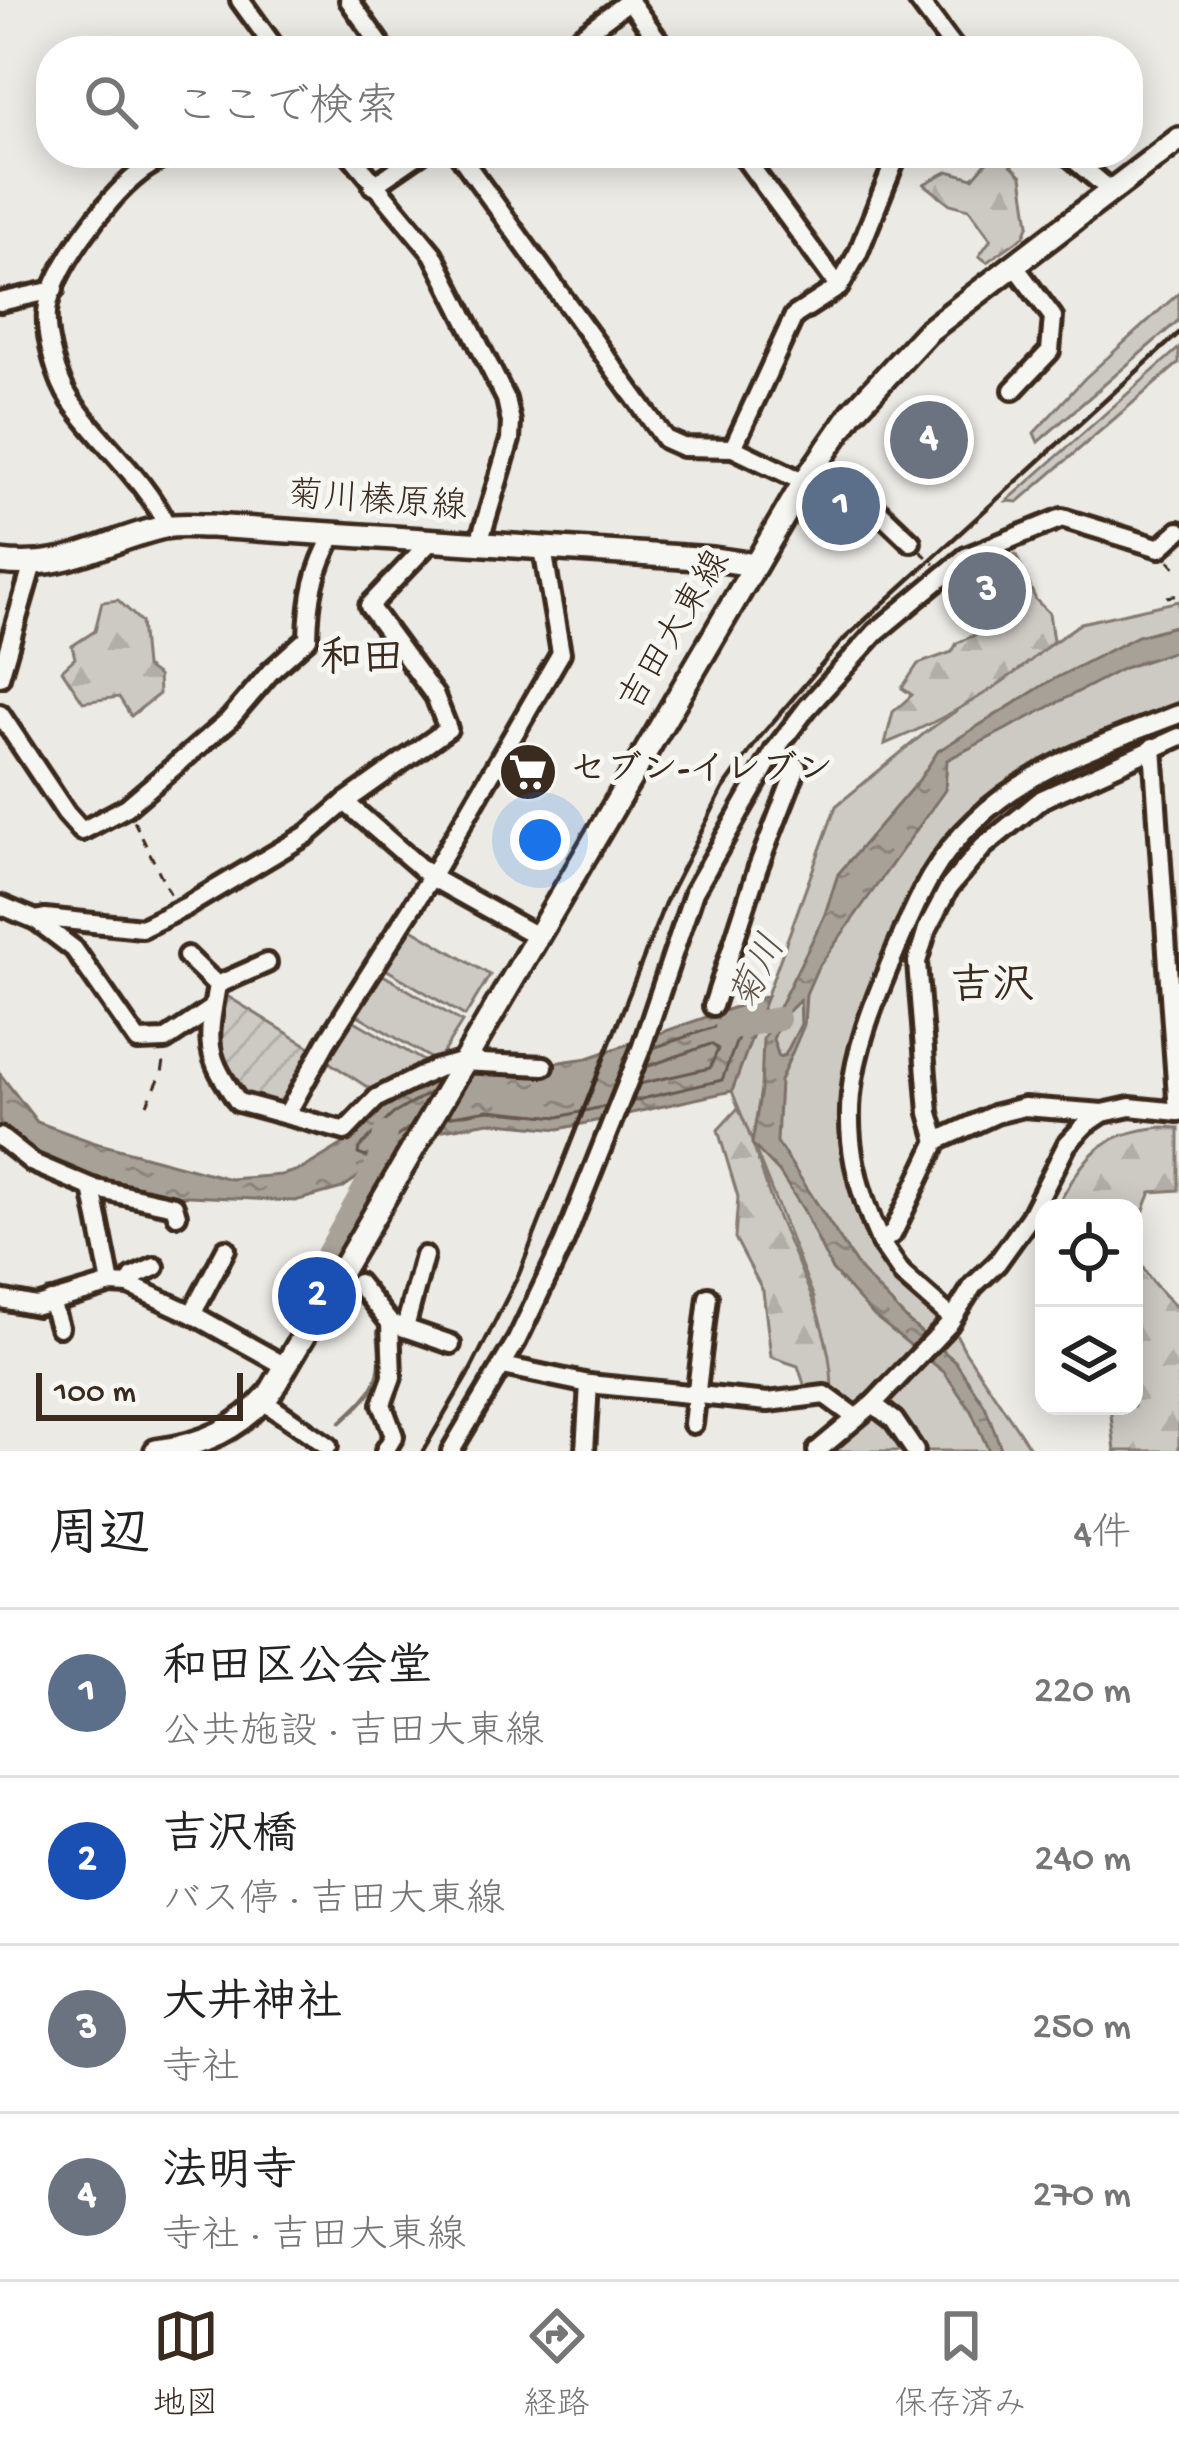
<!DOCTYPE html>
<html lang="ja">
<meta charset="utf-8">
<style>
body{margin:0;font-family:"Gochi Hand","Klee One",sans-serif;background:#f2f2f2;color:#222}
.controls{position:absolute;right:36px;bottom:36px;display:grid;overflow:hidden;border-radius:24px;box-shadow:0 6px 30px #0003}
.controls button{width:108px;height:108px;display:grid;place-items:center;padding:0;border:0;border-bottom:3px solid #e0e0e0;background:#fff;color:#222;font:60px sans-serif}
.scale{position:absolute;left:36px;bottom:30px;width:207px;box-sizing:border-box;padding-left:12px;border:6px solid #3b2a1e;border-top:0;font-size:33px;line-height:42px;white-space:nowrap;color:#3b2a1e;-webkit-text-stroke:9px #f6f6f2;paint-order:stroke}
.you{position:absolute;left:540px;top:840px;width:42px;height:42px;margin:-30px;border:9px solid #fff;border-radius:50%;background:#1a73e8;box-shadow:0 0 0 18px #1a73e833}
.badge{display:grid;place-items:center;width:78px;height:78px;border-radius:50%;background:#3b2a1e;color:#fff;font-size:39px;font-weight:700}
.pin{position:absolute;translate:-50% -50%;border:6px solid #fff;box-shadow:0 3px 12px #0006}
.list{margin:0;padding:0;list-style:none}
h2{display:flex;justify-content:space-between;align-items:center;height:156px;margin:0;padding:0 48px;font-size:51px}
h2 small{font-size:39px;font-weight:400;color:#767676}
.list li{display:grid;grid-template-columns:78px 1fr auto;gap:36px;align-items:center;box-sizing:border-box;height:168px;padding:0 48px;border-top:3px solid #e0e0e0}
.list b{display:block;font-size:45px;white-space:nowrap}
.list p{margin:0;font-size:39px;white-space:nowrap;color:#767676}
.list em{font-size:39px;font-style:normal;color:#767676}
.icon{flex:none;width:66px;height:66px;fill:none;stroke:currentColor;stroke-width:2;stroke-linecap:round;stroke-linejoin:round}
.map{position:relative;flex:none;width:1179px;height:1451px;overflow:hidden}
.search{position:absolute;background:#fff;box-shadow:0 6px 30px #0003;left:36px;right:36px;top:36px;height:132px;display:flex;align-items:center;gap:30px;box-sizing:border-box;padding:0 42px;border-radius:48px;color:#767676;font-size:45px}
.sheet{height:828px;background:#fff}
nav{display:flex;justify-content:space-around;align-items:center;box-sizing:border-box;height:168px;border-top:3px solid #e0e0e0;background:#fff;font-size:33px;color:#767676}
nav a{display:grid;justify-items:center;gap:6px}
nav .on{color:#3b2a1e}
.map>svg:first-child{display:block}
.grass{fill:#cdcac4;stroke:#847a71;stroke-width:3}
.forest{fill:url(#forest-firs);stroke:#847a71;stroke-width:3}
.garden{fill:url(#garden-furrows);stroke:#847a71;stroke-width:3}
.water{fill:url(#water-ripples);stroke:#7c7167;stroke-width:3;fill-rule:evenodd}
.lines{fill:none;stroke-linecap:round;stroke-linejoin:round}
.shore{stroke:#675a4f;stroke-width:3}
.stream{stroke:#7c7167;stroke-width:4.5}
.river{stroke:#a8a198;stroke-width:24}
.minor-casing{stroke:#3b2a1e;stroke-width:26}
.major-casing{stroke:#3b2a1e;stroke-width:30}
.path{stroke:#3b2a1e;stroke-width:3;stroke-dasharray:9 9;stroke-linecap:butt}
.minor{stroke:#f6f6f2;stroke-width:16}
.major{stroke:#f6f6f2;stroke-width:21}
.rail{stroke:#3b2a1e;stroke-width:4.5}
.labels{text-anchor:middle;dominant-baseline:central;stroke-width:10;stroke-linejoin:round;paint-order:stroke}
.street-label{font-size:36px;fill:#3b2a1e;stroke:#f6f6f2}
.poi-label{font-size:36px;font-weight:bold;fill:#3b2a1e;stroke:#f6f6f2;text-anchor:start}
.water-label{font-size:39px;font-style:italic;fill:#615449;stroke:#f6f6f2}
.quarter-label{font-size:42px;font-weight:bold;fill:#3b2a1e;stroke:#f6f6f2}
</style>
<div class="map">
<svg width="1179" height="1451" viewBox="0 0 1179 1451">
<defs>
<pattern id="forest-firs" width="22" height="20" patternUnits="userSpaceOnUse" patternTransform="scale(3)"><rect width="22" height="20" fill="#cdcac4"/><path d="M5 1l3.5 6h-7zM16 11l3.5 6h-7z" fill="#b1aea8"/></pattern>
<pattern id="garden-furrows" width="10" height="10" patternUnits="userSpaceOnUse" patternTransform="scale(3)"><rect width="10" height="10" fill="#cdcac4"/><path d="M-1 1l2-2M0 10L10 0M9 11l2-2" fill="none" stroke="#b1aea8"/></pattern>
<pattern id="water-ripples" width="26" height="14" patternUnits="userSpaceOnUse" patternTransform="scale(3)"><rect width="26" height="14" fill="#a8a198"/><path d="M2 4q2-2 4 0t4 0M15 11q2-2 4 0t4 0" fill="none" stroke="#8a837b"/></pattern>
</defs>
<rect width="100%" height="100%" fill="#ebeae5"/>
<filter id="ink" filterUnits="userSpaceOnUse"><feTurbulence type="fractalNoise" baseFrequency=".00833" numOctaves="2"/><feDisplacementMap in="SourceGraphic" scale="24" xChannelSelector="R" yChannelSelector="G"/><feConvolveMatrix kernelMatrix="1 2 1 2 8 2 1 2 1" color-interpolation-filters="sRGB"/></filter>
<g filter="url(#ink)">
<!-- grass -->
<g class="grass">
<polygon points="1179,293 1179,320 1038,442 1034,433 1085,378"/>
<polygon points="1179,348 1179,363 1018,502 1007,501"/>
<polygon points="1179,601 1179,718 1022,783 918,884 846,1089 861,1192 884,1247 943,1309 965,1351 1032,1451 827,1451 863,1411 832,1393 814,1298 732,1091 836,806 926,732 1081,623"/>
<polygon points="402,923 490,975 465,1016 377,964"/>
<polygon points="373,969 462,1022 437,1062 349,1010"/>
<polygon points="346,1016 427,1063 378,1094 321,1057"/>
</g>
<!-- forest -->
<g class="forest">
<polygon points="988,153 999,153 1022,176 1029,224 1024,236 987,262 979,256 991,239 969,209 950,204 924,184 948,171 973,178 991,157"/>
<path d="M990,555h26l20,45 13,13 4,28c-46,44 -109,79 -168,103l8,-32 19,-17 -10,-7 16,-24 34,-12 5,-9 38,-17 -19,-54z"/>
<polygon points="118,600 141,622 145,667 158,676 159,694 131,716 119,697 83,702 62,670 75,658 72,646 95,631 102,602"/>
<path d="M738,1108c16,31 23,65 35,97 24,62 60,121 59,188l-27,-6 -7,-21 -27,-9 -8,-66 -28,-53 3,-41 -20,-67z"/>
<path d="M1162,1127l17,1v62l-28,2c-25,59 -16,75 28,118v141h-64l-5,-45h24v-198h-78c30,-53 42,-74 106,-81z"/>
</g>
<!-- garden -->
<polygon class="garden" points="227,996 318,1052 286,1110 238,1098 214,1056"/>
<!-- water -->
<g class="water">
<path d="M1179,625v25l-55,18 -177,92 -2,30 -128,179 -11,25 -2,31 -24,56 -3,61 84,129 48,51 46,39 30,45 17,45h-13l-18,-40 -27,-39 -70,-56 -42,-46 -29,-61 -24,-37 -27,-28 9,-55 2,-50 61,-122 14,-43 81,-94 19,-29 112,-70 88,-45zM800,1000l1,24 -16,31 -6,2 -6,-18 9,-21z"/>
<polygon points="767,996 732,1091 559,1129 489,1122 421,1134 342,1188 295,1201 146,1194 36,1161 0,1128 0,1074 37,1122 92,1142 230,1179 281,1175 302,1169 348,1141 386,1104 426,1081 588,1058"/>
</g>
<g class="lines">
<!-- shore -->
<g class="shore">
<polyline points="639,1084 710,1068 718,1049 711,1044 646,1067"/>
<polyline points="633,1101 722,1080 743,1024 735,1020 653,1048"/>
<polyline points="447,1117 488,1110 559,1117 606,1106"/>
<polyline points="411,1127 366,1157 358,1154 359,1148 393,1114 431,1092"/>
</g>
<!-- stream -->
<g class="stream">
<polyline points="316,1288 310,1287 323,1263"/>
<path d="M341,1422c35,-32 44,-42 37,-90"/>
</g>
<!-- river -->
<g class="river">
<polyline points="727,1028 778,1019"/>
<polyline points="323,1263 379,1163 385,1134"/>
</g>
<!-- minor casing -->
<g class="minor-casing">
<g id="minor">
<polyline points="240,0 277,51"/>
<polyline points="349,0 385,51"/>
<polyline points="629,0 666,51"/>
<polyline points="918,0 956,51"/>
<polyline points="561,51 630,0"/>
<polyline points="349,153 433,254 506,399 511,422 510,440 479,543"/>
<polyline points="458,153 665,439 683,447 733,448 804,482"/>
<polyline points="741,153 839,287"/>
<polyline points="1066,153 1110,190"/>
<polyline points="373,186 421,153"/>
<polyline points="0,302 54,290"/>
<polyline points="1013,390 1050,351 1053,317 1014,265"/>
<polyline points="733,448 794,316 839,287 858,253 898,153"/>
<polyline points="810,473 867,500 911,542"/>
<path d="M167,526c-23,-48 -65,-81 -96,-125 -14,-21 -26,-63 -24,-89 4,-41 59,-113 91,-138 9,-8 21,-13 31,-21"/>
<polyline points="0,677 32,567"/>
<path d="M0,714l66,99 16,18 45,-24 102,-87 42,-49 37,-33c1,-41 6,-68 26,-104"/>
<polyline points="1153,747 1178,1112"/>
<polyline points="345,802 431,877 535,935"/>
<polyline points="0,905 36,920 45,918 142,928 187,906 308,834 345,802 448,729 435,696 369,606 431,541"/>
<polyline points="36,920 74,949 138,1041 165,1040 213,1008"/>
<path d="M187,956l30,29c-10,58 -13,68 21,117l107,29 32,-33 58,-29 26,-7 83,4"/>
<polyline points="217,985 267,963"/>
<polyline points="713,1006 758,867 797,767 775,750"/>
<polyline points="287,1114 326,1043 431,877 561,653 543,549"/>
<polyline points="0,1137 33,1163 92,1188 111,1284"/>
<polyline points="937,1141 929,1113 917,962 927,929 949,887 983,847 1042,799 1179,737"/>
<polyline points="92,1188 174,1206 177,1215"/>
<path d="M881,1243c-52,-115 -33,-181 14,-291 23,-53 38,-92 81,-132 54,-53 134,-79 203,-106"/>
<polyline points="358,1283 390,1323"/>
<polyline points="129,1285 133,1277 155,1267"/>
<polyline points="0,1299 37,1306 111,1284 129,1285 192,1314 287,1367"/>
<polyline points="51,1301 59,1327"/>
<polyline points="192,1314 226,1249"/>
<polyline points="952,1318 903,1275 881,1243 893,1233 937,1141 996,1114 1024,1107 1103,1113"/>
<polyline points="405,1328 424,1256"/>
<polyline points="503,1366 589,1384 768,1402 825,1395 855,1417"/>
<polyline points="263,1401 328,1446"/>
<polyline points="873,1404 894,1420 915,1451"/>
<polyline points="693,1424 708,1297"/>
<polyline points="385,1451 394,1436 382,1404 392,1377 390,1323 451,1344"/>
<polyline points="451,1451 517,1340 564,1242 641,1049 694,892 775,750 807,708 876,632 966,557 1062,518 1160,548 1179,531"/>
<polyline points="585,1451 589,1384"/>
<polyline points="817,1451 873,1404 949,1324 973,1286 997,1263 1030,1217 1067,1144 1085,1125 1103,1113 1130,1107 1179,1112"/>
</g>
</g>
<!-- major casing -->
<g class="major-casing">
<g id="major">
<path d="M0,562c66,9 103,-21 164,-35 15,-3 32,-1 47,-1l502,33 42,6"/>
<path d="M156,1451c47,-6 83,-22 114,-58l534,-911 48,-69 75,-81 252,-193"/>
</g>
</g>
<!-- path -->
<g class="path">
<polyline points="920,551 935,564"/>
<polyline points="1169,560 1179,572"/>
<polyline points="1167,597 1179,595"/>
<polyline points="134,821 172,898"/>
<polyline points="147,1104 162,1073 165,1056"/>
</g>
<!-- minor -->
<use href="#minor" class="minor"/>
<!-- major -->
<use href="#major" class="major"/>
<!-- rail -->
<polyline class="rail" points="423,1451 471,1369 519,1274 665,903 723,789 760,737 842,641 1179,333"/>
</g>
</g>
<!-- icons -->
<defs>
<g id="supermarket-disc" transform="scale(3)"><circle r="9.5" fill="#3b2a1e" stroke="#f6f6f2"/><path d="M-6-5.5h2.5l.6 2H6L4.5 2H-2.5L-4.4-4H-6ZM-1.5 3.2a1.3 1.3 0 1 0 .1 0ZM3 3.2a1.3 1.3 0 1 0 .1 0Z" fill="#fff"/></g>
</defs>
<g fill-rule="evenodd">
<use href="#supermarket-disc" x="528" y="772"/>
</g>
<g class="labels">
<!-- street labels -->
<g class="street-label">
<text transform="translate(377 504) rotate(4)">菊川榛原線</text>
<text transform="translate(677 632) rotate(-59)">吉田大東線</text>
</g>
<!-- poi labels -->
<g class="poi-label">
<text x="570" y="772">セブン-イレブン</text>
</g>
<!-- water labels -->
<g class="water-label">
<text transform="translate(761 974) rotate(-64)">菊川</text>
</g>
<!-- quarter labels -->
<g class="quarter-label">
<text x="362" y="662">和田</text>
<text x="992" y="989">吉沢</text>
</g>
</g>
</svg>
<div class="controls">
<button><svg class="icon" aria-label="locate" viewBox="0 0 24 24"><circle cx="12" cy="12" r="6"/><path d="M12 2v4M12 18v4M2 12h4M18 12h4"/></svg></button>
<button><svg class="icon" aria-label="layers" viewBox="0 0 24 24"><path d="M12 4l9 5-9 5-9-5zM3 14l9 5 9-5"/></svg></button>
</div>
<div class="scale">100 m</div>
<div class="you"></div>
<div class="pin badge" style="left:841px;top:506px;background:#5c6f8a">1</div>
<div class="pin badge" style="left:317px;top:1296px;background:#1a4fb4">2</div>
<div class="pin badge" style="left:987px;top:591px;background:#6b7280">3</div>
<div class="pin badge" style="left:929px;top:440px;background:#6b7280">4</div>
<div class="search"><svg class="icon" aria-label="search" viewBox="0 0 24 24"><circle cx="10" cy="10" r="6"/><path d="M15 15l6 6"/></svg>ここで検索</div>
</div>
<section class="sheet">
<h2>周辺<small>4件</small></h2>
<ul class="list">
<li><span class="badge" style="background:#5c6f8a">1</span><div><b>和田区公会堂</b><p>公共施設 · 吉田大東線</p></div><em>220 m</em></li>
<li><span class="badge" style="background:#1a4fb4">2</span><div><b>吉沢橋</b><p>バス停 · 吉田大東線</p></div><em>240 m</em></li>
<li><span class="badge" style="background:#6b7280">3</span><div><b>大井神社</b><p>寺社</p></div><em>250 m</em></li>
<li><span class="badge" style="background:#6b7280">4</span><div><b>法明寺</b><p>寺社 · 吉田大東線</p></div><em>270 m</em></li>
</ul>
</section>
<nav>
<a class="on"><svg class="icon" aria-label="map" viewBox="0 0 24 24"><path d="M3 6l6-2 6 2 6-2v14l-6 2-6-2-6 2zM9 4v14M15 6v14"/></svg>地図</a>
<a><svg class="icon" aria-label="directions" viewBox="0 0 24 24"><path d="M12 3l9 9-9 9-9-9zM9 14v-3h6M13 9l2 2-2 2"/></svg>経路</a>
<a><svg class="icon" aria-label="saved" viewBox="0 0 24 24"><path d="M7 4h10v16l-5-4-5 4z"/></svg>保存済み</a>
</nav>
